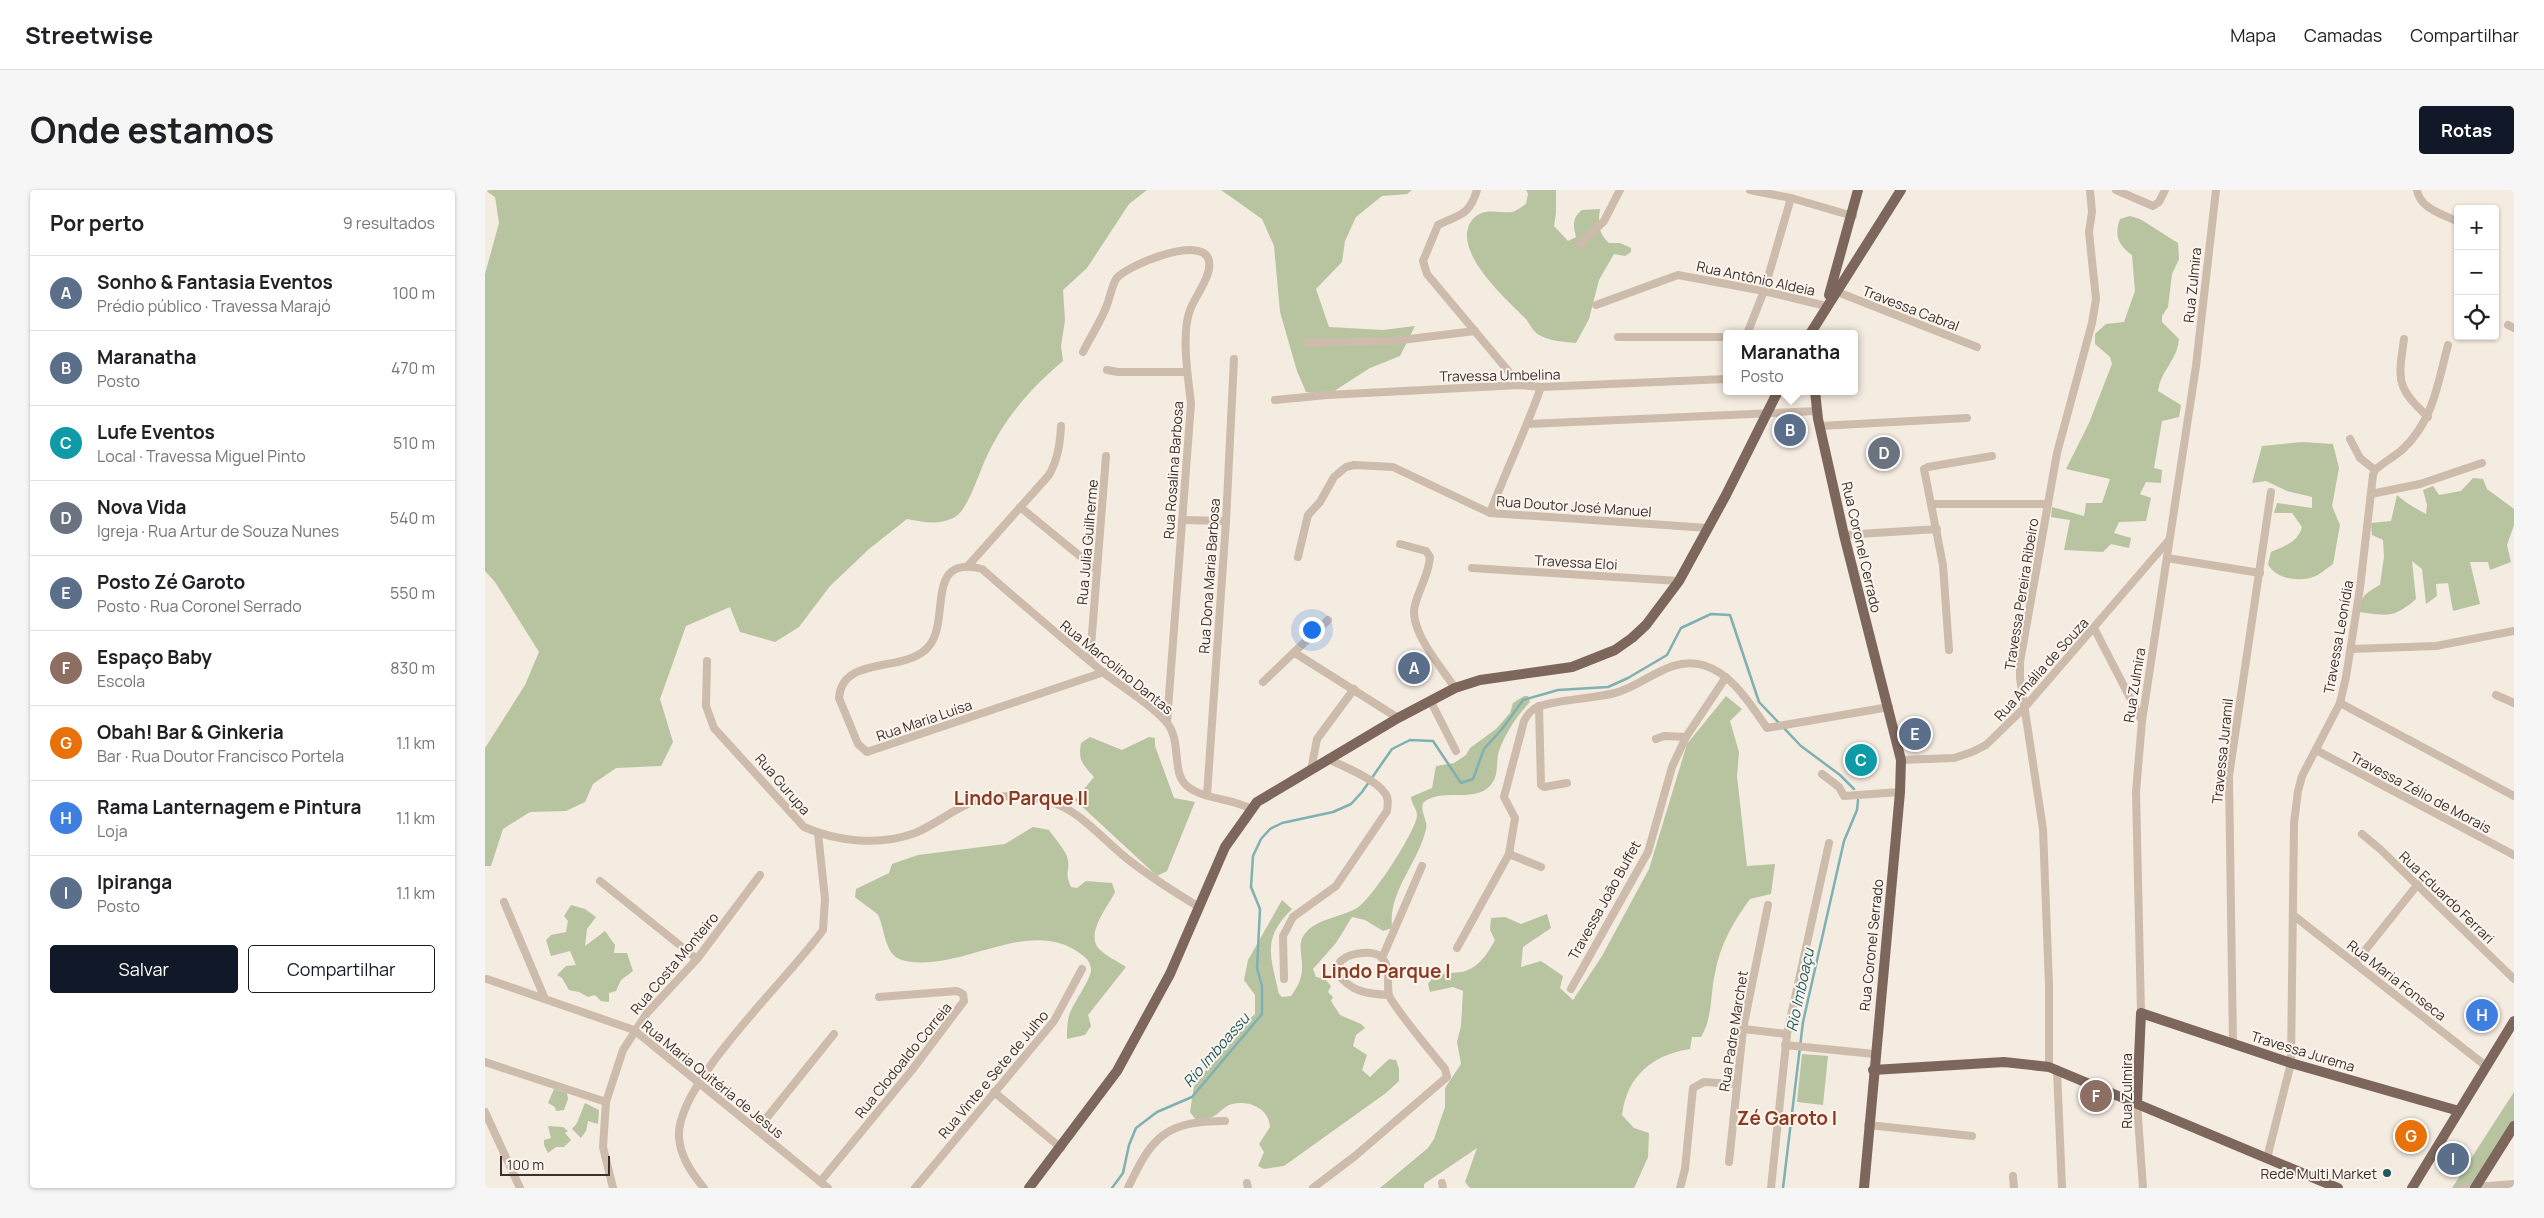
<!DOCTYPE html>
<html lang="pt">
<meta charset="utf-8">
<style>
body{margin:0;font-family:Manrope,sans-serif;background:#f6f6f6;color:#202124}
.controls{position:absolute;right:15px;top:15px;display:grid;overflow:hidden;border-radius:5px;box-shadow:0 1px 4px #0004}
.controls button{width:45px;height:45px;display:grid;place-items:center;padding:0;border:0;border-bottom:1px solid #e0e0e0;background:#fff;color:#202124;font:25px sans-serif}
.scale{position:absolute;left:15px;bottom:12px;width:110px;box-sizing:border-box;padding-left:5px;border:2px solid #3b302b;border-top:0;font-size:14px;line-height:18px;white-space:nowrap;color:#3b302b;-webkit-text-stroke:4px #fbf5ee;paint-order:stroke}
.you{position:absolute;left:826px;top:439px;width:18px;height:18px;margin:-12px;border:4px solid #fff;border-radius:50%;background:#1a73e8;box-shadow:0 0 0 8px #1a73e833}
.badge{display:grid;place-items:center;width:32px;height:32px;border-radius:50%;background:#111827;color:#fff;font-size:16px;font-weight:700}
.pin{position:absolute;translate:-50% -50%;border:2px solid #fff;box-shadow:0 1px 5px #0006}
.popup{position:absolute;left:1238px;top:140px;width:135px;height:65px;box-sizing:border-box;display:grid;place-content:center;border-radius:5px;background:#fff;filter:drop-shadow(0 1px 4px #0005);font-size:16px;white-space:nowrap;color:#757577}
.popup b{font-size:19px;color:#202124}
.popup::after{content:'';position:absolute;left:50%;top:100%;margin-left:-10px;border:10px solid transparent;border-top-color:#fff}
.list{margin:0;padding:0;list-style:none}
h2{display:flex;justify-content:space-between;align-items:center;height:65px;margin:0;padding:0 20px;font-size:21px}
h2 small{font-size:16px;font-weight:400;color:#757577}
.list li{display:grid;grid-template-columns:32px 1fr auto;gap:15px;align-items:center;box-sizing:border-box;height:75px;padding:0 20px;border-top:1px solid #e0e0e0}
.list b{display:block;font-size:19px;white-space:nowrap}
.list p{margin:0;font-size:16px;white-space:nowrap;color:#757577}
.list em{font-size:16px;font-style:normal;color:#757577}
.actions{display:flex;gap:10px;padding:15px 20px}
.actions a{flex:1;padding:11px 0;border:1px solid #111827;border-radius:5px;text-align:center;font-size:18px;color:#111827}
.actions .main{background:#111827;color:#fff}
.icon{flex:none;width:28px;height:28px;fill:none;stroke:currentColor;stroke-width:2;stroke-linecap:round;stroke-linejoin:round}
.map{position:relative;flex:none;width:2029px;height:998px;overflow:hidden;border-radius:5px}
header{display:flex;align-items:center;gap:30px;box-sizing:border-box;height:70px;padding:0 25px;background:#fff;border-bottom:1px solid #e0e0e0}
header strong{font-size:24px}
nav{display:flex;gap:28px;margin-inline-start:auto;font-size:18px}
.intro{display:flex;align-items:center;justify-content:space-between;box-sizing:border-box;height:120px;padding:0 30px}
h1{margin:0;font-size:35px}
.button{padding:12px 22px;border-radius:5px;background:#111827;color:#fff;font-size:18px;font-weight:700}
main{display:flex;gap:30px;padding:0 30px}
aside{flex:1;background:#fff;border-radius:5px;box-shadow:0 1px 4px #0004}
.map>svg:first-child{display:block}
.green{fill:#b8c4a0}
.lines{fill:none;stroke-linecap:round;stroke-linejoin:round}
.stream{stroke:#7fb0b2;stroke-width:2.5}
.minor{stroke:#cdbbac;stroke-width:8}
.major{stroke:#7d675c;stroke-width:10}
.poi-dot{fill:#1f5a5e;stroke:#fbf5ee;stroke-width:2}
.labels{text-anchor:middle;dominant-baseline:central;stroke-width:4;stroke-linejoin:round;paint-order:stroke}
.street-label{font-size:14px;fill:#3b302b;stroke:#fbf5ee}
.poi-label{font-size:14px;fill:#3b302b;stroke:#fbf5ee;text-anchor:end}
.water-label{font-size:15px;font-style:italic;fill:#1f5a5e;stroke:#fbf5ee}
.district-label{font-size:19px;font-weight:bold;fill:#8c3b22;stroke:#fbf5ee}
</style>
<header>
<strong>Streetwise</strong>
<nav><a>Mapa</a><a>Camadas</a><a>Compartilhar</a></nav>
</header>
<div class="intro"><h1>Onde estamos</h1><a class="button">Rotas</a></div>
<main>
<aside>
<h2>Por perto<small>9 resultados</small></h2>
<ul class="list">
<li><span class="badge" style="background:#5c6f8a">A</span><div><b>Sonho &amp; Fantasia Eventos</b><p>Prédio público · Travessa Marajó</p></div><em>100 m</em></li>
<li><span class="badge" style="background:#5c6f8a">B</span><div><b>Maranatha</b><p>Posto</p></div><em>470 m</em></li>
<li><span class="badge" style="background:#0f9aa8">C</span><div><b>Lufe Eventos</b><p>Local · Travessa Miguel Pinto</p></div><em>510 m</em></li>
<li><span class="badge" style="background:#6b7280">D</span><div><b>Nova Vida</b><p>Igreja · Rua Artur de Souza Nunes</p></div><em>540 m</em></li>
<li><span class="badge" style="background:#5c6f8a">E</span><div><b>Posto Zé Garoto</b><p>Posto · Rua Coronel Serrado</p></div><em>550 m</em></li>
<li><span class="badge" style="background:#8d6e63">F</span><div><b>Espaço Baby</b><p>Escola</p></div><em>830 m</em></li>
<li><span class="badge" style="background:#e8710a">G</span><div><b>Obah! Bar &amp; Ginkeria</b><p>Bar · Rua Doutor Francisco Portela</p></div><em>1.1 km</em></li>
<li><span class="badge" style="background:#3f7fe0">H</span><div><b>Rama Lanternagem e Pintura</b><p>Loja</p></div><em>1.1 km</em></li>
<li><span class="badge" style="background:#5c6f8a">I</span><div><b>Ipiranga</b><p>Posto</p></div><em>1.1 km</em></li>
</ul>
<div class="actions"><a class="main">Salvar</a><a>Compartilhar</a></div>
</aside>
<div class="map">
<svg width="2029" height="998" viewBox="0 0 2029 998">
<rect width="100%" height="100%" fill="#f4ebe1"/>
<!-- green -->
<g class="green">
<path d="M0,0h662l-18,14 -42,64 -24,22 2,30 -4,26 2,15c-36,30 -65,65 -82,109 -5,12 -15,41 -26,47 -17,9 -31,5 -48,2l-38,30 -39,37 -31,41 -24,15 -35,-10 -10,-25 -44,19 -26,73 13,43 -12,24 -45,2 -23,16 -8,18 -19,9 -36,1 -27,17 -12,37h-6v-118l40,-63 14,-33 -44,-70 -10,-11v-297l14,-51 -4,-26z"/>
<polygon points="736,0 927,0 922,4 897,6 871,27 860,51 857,72 831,99 844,137 898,140 930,136 915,166 885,178 843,205 821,202 812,181 795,122 789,56 777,29"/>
<path d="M1041,0h30v23l-2,13 14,15 8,-4c-3,-12 -4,-19 6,-27l18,-1c-2,14 -2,24 9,34h11l11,5v4l-6,4 -11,-2 -15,26 -10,39 -13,24c-12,-1 -26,-2 -37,-8 -7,-4 -9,-12 -15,-18 -19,-19 -70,-64 -54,-94 11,-18 29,-9 42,-11 5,-1 10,-6 14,-8l2,-10z"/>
<path d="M1645,26l10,3 38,24 1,16 -7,15 -4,33 -6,9v6l17,17c-2,22 -18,31 -21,52l23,14 -2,12 -17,4 -8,47 8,2 -1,13 -15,-1 -6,12 11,4 -5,23 -27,1 -5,11 17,5 -2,10 -18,-4 -8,8 -39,-2 6,-30 -19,-3 1,-10 32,9 2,-13h16l8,-24 -44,-10 23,-46 23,-59 -2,-7 -15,-13v-10l11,-10 18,-2 11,-31 -3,-36c-14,-10 -18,-20 -12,-36z"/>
<path d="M1817,252l31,2 6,24 -7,38 8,19 -7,39c-6,4 -13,11 -20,13 -14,5 -38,2 -45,-13l3,-12c14,-6 27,-10 31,-25l-10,-14h-18l3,-10 35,5v-11l-25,-6 -21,-10 -14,2 10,-37z"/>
<path d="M1988,288l10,1 4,10 27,20v16l-7,20 4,17 -21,8 -2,-8h-18l10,42 -27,7 -5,-28 -12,1 1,12 -11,8 -4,-35 -10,-8 4,38c-22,19 -28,17 -57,13 1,-16 8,-20 21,-27l4,-28 -1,-17 -11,-5 -1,-12 20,-2 6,-26c9,8 18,13 29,19l1,-9 -4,-15 10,-4 6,9 22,-4z"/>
<path d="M1039,506h4l2,6c-14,15 -24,30 -31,49 -4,13 1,25 -10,36 -18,16 -48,0 -66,16 -3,10 5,17 3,26 -8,35 -38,62 -34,99l-9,3 -18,-11 -13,-3 -16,26 -23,26 3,8 9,2 6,7 -3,6 5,5 -2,4 9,14 21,9 4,4 -9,7 -3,11 14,9 -5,15 8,7 19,-18 7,1 3,9v12l-13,12 -102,73 -20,3 -6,-3 6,-14 -5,-8 11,-17c-1,-19 -21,-27 -38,-23 -8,2 -13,10 -20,13 -5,2 -11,2 -16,3l-6,-8 4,-26 11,-14 4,-11 12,-15 34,-32v-19l-11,-15 4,-20 34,-60 10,9c-31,30 -21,48 -13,85l3,3 9,-1c6,-8 11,-17 11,-28 1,-10 -5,-24 2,-33 12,-17 36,-17 53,-27 14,-8 60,-78 60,-93 0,-6 -6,-12 -6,-18l21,-9 4,-22 18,-3 12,-8 4,-7 26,-19 14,-16 3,-10z"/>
<path d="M1241,506l16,13 -12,12 9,31 -2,24 10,90 28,-2 -4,30 -21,5c-17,23 -30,46 -35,74 -5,22 -2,44 -14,64h-9l-2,12c-38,6 -63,27 -68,66l12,13 15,5 -1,24 -12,27 -2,4h-164l-5,-6 12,-34 -53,36v4h-44l48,-40 6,-9 11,-32v-19l16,-24 -4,-22 4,-16 2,-35 -10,-4 -23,5 -2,-8c11,-17 27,-7 42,-15 12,-6 19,-18 25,-29l-5,-10 1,-12 14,-1 16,7 26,-10 4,14 -28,19 -2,20 20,-6 22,15 -3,12 13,12 29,-44 47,-87 38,-125z"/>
<path d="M605,547l32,13 27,-13 6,1v8l19,52 21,4 -28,69 -10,5 -82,-76 19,-23c-12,-14 -16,-16 -13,-34z"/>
<path d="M548,637l16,3c6,9 17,20 19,30 2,12 -4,11 3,27l6,1 9,-7 26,2 3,9c-7,15 -30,41 -16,57 7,7 18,12 27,18l-38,48 3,11 -6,9 -18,4c0,-8 0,-19 3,-26 4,-11 22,-35 21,-44 -1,-9 -6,-12 -13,-17 -51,-36 -121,23 -176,8 -18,-5 -17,-32 -24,-45 -2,-3 -19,-14 -23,-18l1,-8 33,-16 3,-9 26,-9 87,-11z"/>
<polygon points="86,715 100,719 111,727 102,739 100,756 120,741 130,755 129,763 142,763 148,781 136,790 131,801 124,803 124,812 116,811 110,805 103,807 94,802 84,800 77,788 72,785 81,776 91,775 85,761 66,766 61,750 66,745 81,742 83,731 79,726"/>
<polygon points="1317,864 1343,866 1338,915 1312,912"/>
<polygon points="69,899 82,903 83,909 79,920 71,921 70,917 63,913"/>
<polygon points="2029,902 2029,933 1986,998 1967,998"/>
<polygon points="100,913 114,920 113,934 103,931 101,941 96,948 87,939 92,933"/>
<polygon points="63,936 78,937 83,941 80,943 86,950 79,957 71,957 63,963 59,955 59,950 66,948"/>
</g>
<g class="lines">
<!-- stream -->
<g class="stream">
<polyline points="627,998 638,983 644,955 651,938 672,922 707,907 777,824 777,796 772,778 775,719 766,697 768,666 776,649 785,639 797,633 848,622 866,614 877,602 907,559 925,550 948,551 976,593 988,589 999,559 1017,539 1038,510 1073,500 1123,497 1143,488 1182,465 1196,438 1226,424 1245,425 1274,512 1316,556 1355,585 1369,599"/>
<polyline points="1298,998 1318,832 1359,651 1372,620 1373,610"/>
</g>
<!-- minor -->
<g class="minor">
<path d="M992,0c-8,26 -17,24 -39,35l-15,36 4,13 93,111"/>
<polyline points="1265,0 1306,8 1368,26"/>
<polyline points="1631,0 1668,16 1674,12 1680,0"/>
<path d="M1932,0c3,19 26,24 41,32"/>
<polyline points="1095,54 1119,31 1135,0"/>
<polyline points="1350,101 1492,157"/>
<polyline points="1111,115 1193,85 1279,101 1341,116"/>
<polyline points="2023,135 2029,138"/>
<polyline points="1262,144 1279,101 1306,8"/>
<polyline points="1133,147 1241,147"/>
<path d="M1919,149c-6,42 -8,48 24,78"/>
<polyline points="822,153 908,151 990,141"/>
<path d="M598,162c8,-16 18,-31 24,-47 3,-8 5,-19 9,-26 9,-13 88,-46 93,-18 3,15 -14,35 -19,49 -9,24 -2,68 1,93l-24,319"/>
<polyline points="622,180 633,182 700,182"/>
<polyline points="790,210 842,205 1035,195 1056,197 1241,189"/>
<polyline points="1043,234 1332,221"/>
<polyline points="1335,236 1482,228"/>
<polyline points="1865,249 1875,268 1890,280"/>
<polyline points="1886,304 1935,294 1997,273"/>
<polyline points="1447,314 1563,314"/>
<polyline points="535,317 612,380"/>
<path d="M1005,323c16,-43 36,-83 51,-126"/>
<polyline points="697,330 741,331"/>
<polyline points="1359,345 1452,339"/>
<path d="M915,354l26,7 4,6c-1,17 -11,32 -15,48 -7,25 27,63 40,83"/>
<polyline points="813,367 823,325 835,312 849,287 861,277 869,275 908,277 1005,323 1223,338"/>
<polyline points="1682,368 1775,383"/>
<path d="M482,377l82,-92c9,-16 11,-31 12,-49"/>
<polyline points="987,378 1194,391"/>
<polyline points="1609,438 1657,531"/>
<polyline points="1866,459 1951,456 2029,441"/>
<polyline points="1464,460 1458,375 1439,279 1443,277 1507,266"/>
<polyline points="810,463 913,528"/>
<polyline points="605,469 621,266"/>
<path d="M222,471l-1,45 8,22 90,99c34,15 76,19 111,6 20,-8 37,-23 57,-31 22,-8 57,-7 79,0 30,9 54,40 79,59 22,17 46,32 69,46"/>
<path d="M619,482l-237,80 -9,-8 -19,-46c3,-44 68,-24 90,-52 22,-26 -5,-92 53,-77 40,35 81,70 122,104 17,13 52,35 63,50 15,18 4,50 20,63 17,14 45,12 64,23"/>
<polyline points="778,492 843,430"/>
<polyline points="2011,505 2029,513"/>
<polyline points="945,510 971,561"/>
<polyline points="1855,513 2029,606"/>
<polyline points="1054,516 1056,595 1059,597 1082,593"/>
<polyline points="1171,549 1179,546 1201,547"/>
<polyline points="1831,560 2029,665"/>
<polyline points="1416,570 1469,568 1487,562 1501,555 1540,517 1684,350"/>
<polyline points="826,580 832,549 869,499"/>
<polyline points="1337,584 1354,597 1359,606 1415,602"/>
<polyline points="722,605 741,331 749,169"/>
<polyline points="1877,644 1895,659 2029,789"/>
<polyline points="1024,664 1056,677"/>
<polyline points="115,691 212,769"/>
<polyline points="19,712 60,809"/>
<polyline points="1808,725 2001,876"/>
<path d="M972,758l52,-94 6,-36 -11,-21 20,-76c3,-6 9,-13 16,-15 22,-7 51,-7 75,-13 30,-8 54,-37 88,-28 30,9 47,39 64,63l122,-21"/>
<polyline points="897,768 937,676"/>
<polyline points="1870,773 1933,694"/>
<polyline points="2,789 149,840 343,998"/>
<path d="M799,789l-1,-43 10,-19 43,-31 51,-75c1,-7 2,-14 -3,-19 -9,-13 -41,-26 -56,-33"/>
<polyline points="1086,799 1163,662 1187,577 1201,547 1241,487"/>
<polyline points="1656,823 1651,602 1657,531 1711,176 1731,0"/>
<polyline points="1258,839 1302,844"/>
<polyline points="1748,854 1744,586 1786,302"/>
<polyline points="1300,855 1389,864"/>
<polyline points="0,872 121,912"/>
<polyline points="1564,877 1564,795 1558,639 1535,488 1535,472 1572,263 1607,133 1611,109 1604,42 1607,22 1605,0"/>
<polyline points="1572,880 1577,998"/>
<polyline points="509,902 576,958"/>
<polyline points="1652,913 1658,998"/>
<polyline points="0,922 35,998"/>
<polyline points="1383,935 1487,946"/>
<polyline points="272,940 349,844"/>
<path d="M1782,968l24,-95 3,-240 4,-32 4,-15 38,-73 6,-26 14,-89 13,-113 2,-5c9,-8 19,-13 28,-21 30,-28 35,-66 45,-104"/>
<polyline points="1244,972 1258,839 1283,715"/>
<polyline points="1528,986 1529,998"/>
<polyline points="335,992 427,880 479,811 478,804 472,801 394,807"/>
<polyline points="762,993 763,998"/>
<polyline points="957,993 958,998"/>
<polyline points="128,998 118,957 121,912 138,860 162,823 212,769 275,685"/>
<path d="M219,998c-12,-14 -24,-32 -25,-51 -4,-53 112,-161 144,-207l2,-31 -7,-66"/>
<polyline points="430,998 569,831 597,779"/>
<path d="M643,998c24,-52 38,-67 97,-67"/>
<path d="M828,998l42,-32 92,-79 -2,-8c-9,-11 -53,-64 -56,-74 -3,-12 3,-26 -7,-37 -7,-9 -32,-5 -40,2 -4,3 -4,8 -4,14 13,18 30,20 51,21"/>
<polyline points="1195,998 1200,979 1208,898 1219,892 1250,894"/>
<polyline points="1286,998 1302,844 1344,653"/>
<polyline points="1979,998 2029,994"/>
</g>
<!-- major -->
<g class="major">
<polyline points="1344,105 1373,0"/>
<polyline points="1325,144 1416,0"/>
<polyline points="1330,201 1333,229 1359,345 1416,570 1415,602 1379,998"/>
<polyline points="1388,880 1519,872 1564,877 1853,998"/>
<polyline points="1652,913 1656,823 1806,873 1974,921"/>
<polyline points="544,998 632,881 685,784 740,657 772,612 913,528 970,498 995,490 1087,477 1130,460 1147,448 1161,435 1194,391 1241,305 1293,201"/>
<polyline points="1927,998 2029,831"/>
<polyline points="1990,998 2029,936"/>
</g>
</g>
<!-- markers -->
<circle class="poi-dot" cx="1902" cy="983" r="5"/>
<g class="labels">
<!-- street labels -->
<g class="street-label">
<text transform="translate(1271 88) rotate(12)">Rua Antônio Aldeia</text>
<text transform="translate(1707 95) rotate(-84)">Rua Zulmira</text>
<text transform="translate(1426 118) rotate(21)">Travessa Cabral</text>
<text transform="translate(1015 185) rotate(-1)">Travessa Umbelina</text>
<text transform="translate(688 280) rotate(-86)">Rua Rosalina Barbosa</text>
<text transform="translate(1089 316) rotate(4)">Rua Doutor José Manuel</text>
<text transform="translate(602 352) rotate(-85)">Rua Julia Guilherme</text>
<text transform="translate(1377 357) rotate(77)">Rua Coronel Cerrado</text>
<text transform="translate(1091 372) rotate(3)">Travessa Eloi</text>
<text transform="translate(724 386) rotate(-86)">Rua Dona Maria Barbosa</text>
<text transform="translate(1536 404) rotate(-81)">Travessa Pereira Ribeiro</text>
<text transform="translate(1853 447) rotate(-80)">Travessa Leonídia</text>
<text transform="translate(632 477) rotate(39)">Rua Marcolino Dantas</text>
<text transform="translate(1556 479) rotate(-48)">Rua Amália de Souza</text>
<text transform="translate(1649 495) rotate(-81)">Rua Zulmira</text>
<text transform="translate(439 530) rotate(-19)">Rua Maria Luísa</text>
<text transform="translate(1737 561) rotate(-84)">Travessa Juramil</text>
<text transform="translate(298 594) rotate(49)">Rua Gurupa</text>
<text transform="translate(1936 602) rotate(28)">Travessa Zélio de Morais</text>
<text transform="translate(1962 707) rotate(44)">Rua Eduardo Ferrari</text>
<text transform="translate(1119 710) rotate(-61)">Travessa João Buffet</text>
<text transform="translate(1386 755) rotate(-84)">Rua Coronel Serrado</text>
<text transform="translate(189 773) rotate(-50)">Rua Costa Monteiro</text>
<text transform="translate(1912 790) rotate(38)">Rua Maria Fonseca</text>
<text transform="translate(1248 841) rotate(-81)">Rua Padre Marchet</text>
<text transform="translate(1818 861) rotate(17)">Travessa Jurema</text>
<text transform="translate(418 870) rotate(-51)">Rua Clodoaldo Correia</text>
<text transform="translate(508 884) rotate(-50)">Rua Vinte e Sete de Julho</text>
<text transform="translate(228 889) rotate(39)">Rua Maria Quitéria de Jesus</text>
<text transform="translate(1641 901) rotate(-90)">Rua Zulmira</text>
</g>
<!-- poi labels -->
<g class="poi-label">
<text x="1892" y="983">Rede Multi Market</text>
</g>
<!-- water labels -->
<g class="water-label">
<text transform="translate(1315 800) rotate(-78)">Rio Imboaçu</text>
<text transform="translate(731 860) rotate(-49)">Rio Imboassu</text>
</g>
<!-- district labels -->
<g class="district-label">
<text x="536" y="608">Lindo Parque II</text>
<text x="901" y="781">Lindo Parque I</text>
<text x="1302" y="928">Zé Garoto I</text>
</g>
</g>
</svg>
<div class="controls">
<button>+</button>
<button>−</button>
<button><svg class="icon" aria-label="locate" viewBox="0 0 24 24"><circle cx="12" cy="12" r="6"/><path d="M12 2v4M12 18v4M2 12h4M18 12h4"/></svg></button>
</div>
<div class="scale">100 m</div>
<div class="you"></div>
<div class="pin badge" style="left:929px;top:478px;background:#5c6f8a">A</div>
<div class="pin badge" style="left:1305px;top:240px;background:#5c6f8a">B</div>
<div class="popup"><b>Maranatha</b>Posto</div>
<div class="pin badge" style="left:1376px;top:570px;background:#0f9aa8">C</div>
<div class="pin badge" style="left:1399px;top:263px;background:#6b7280">D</div>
<div class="pin badge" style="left:1430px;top:544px;background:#5c6f8a">E</div>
<div class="pin badge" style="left:1611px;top:906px;background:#8d6e63">F</div>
<div class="pin badge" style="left:1926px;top:946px;background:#e8710a">G</div>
<div class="pin badge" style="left:1997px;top:825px;background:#3f7fe0">H</div>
<div class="pin badge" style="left:1968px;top:969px;background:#5c6f8a">I</div>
</div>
</main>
